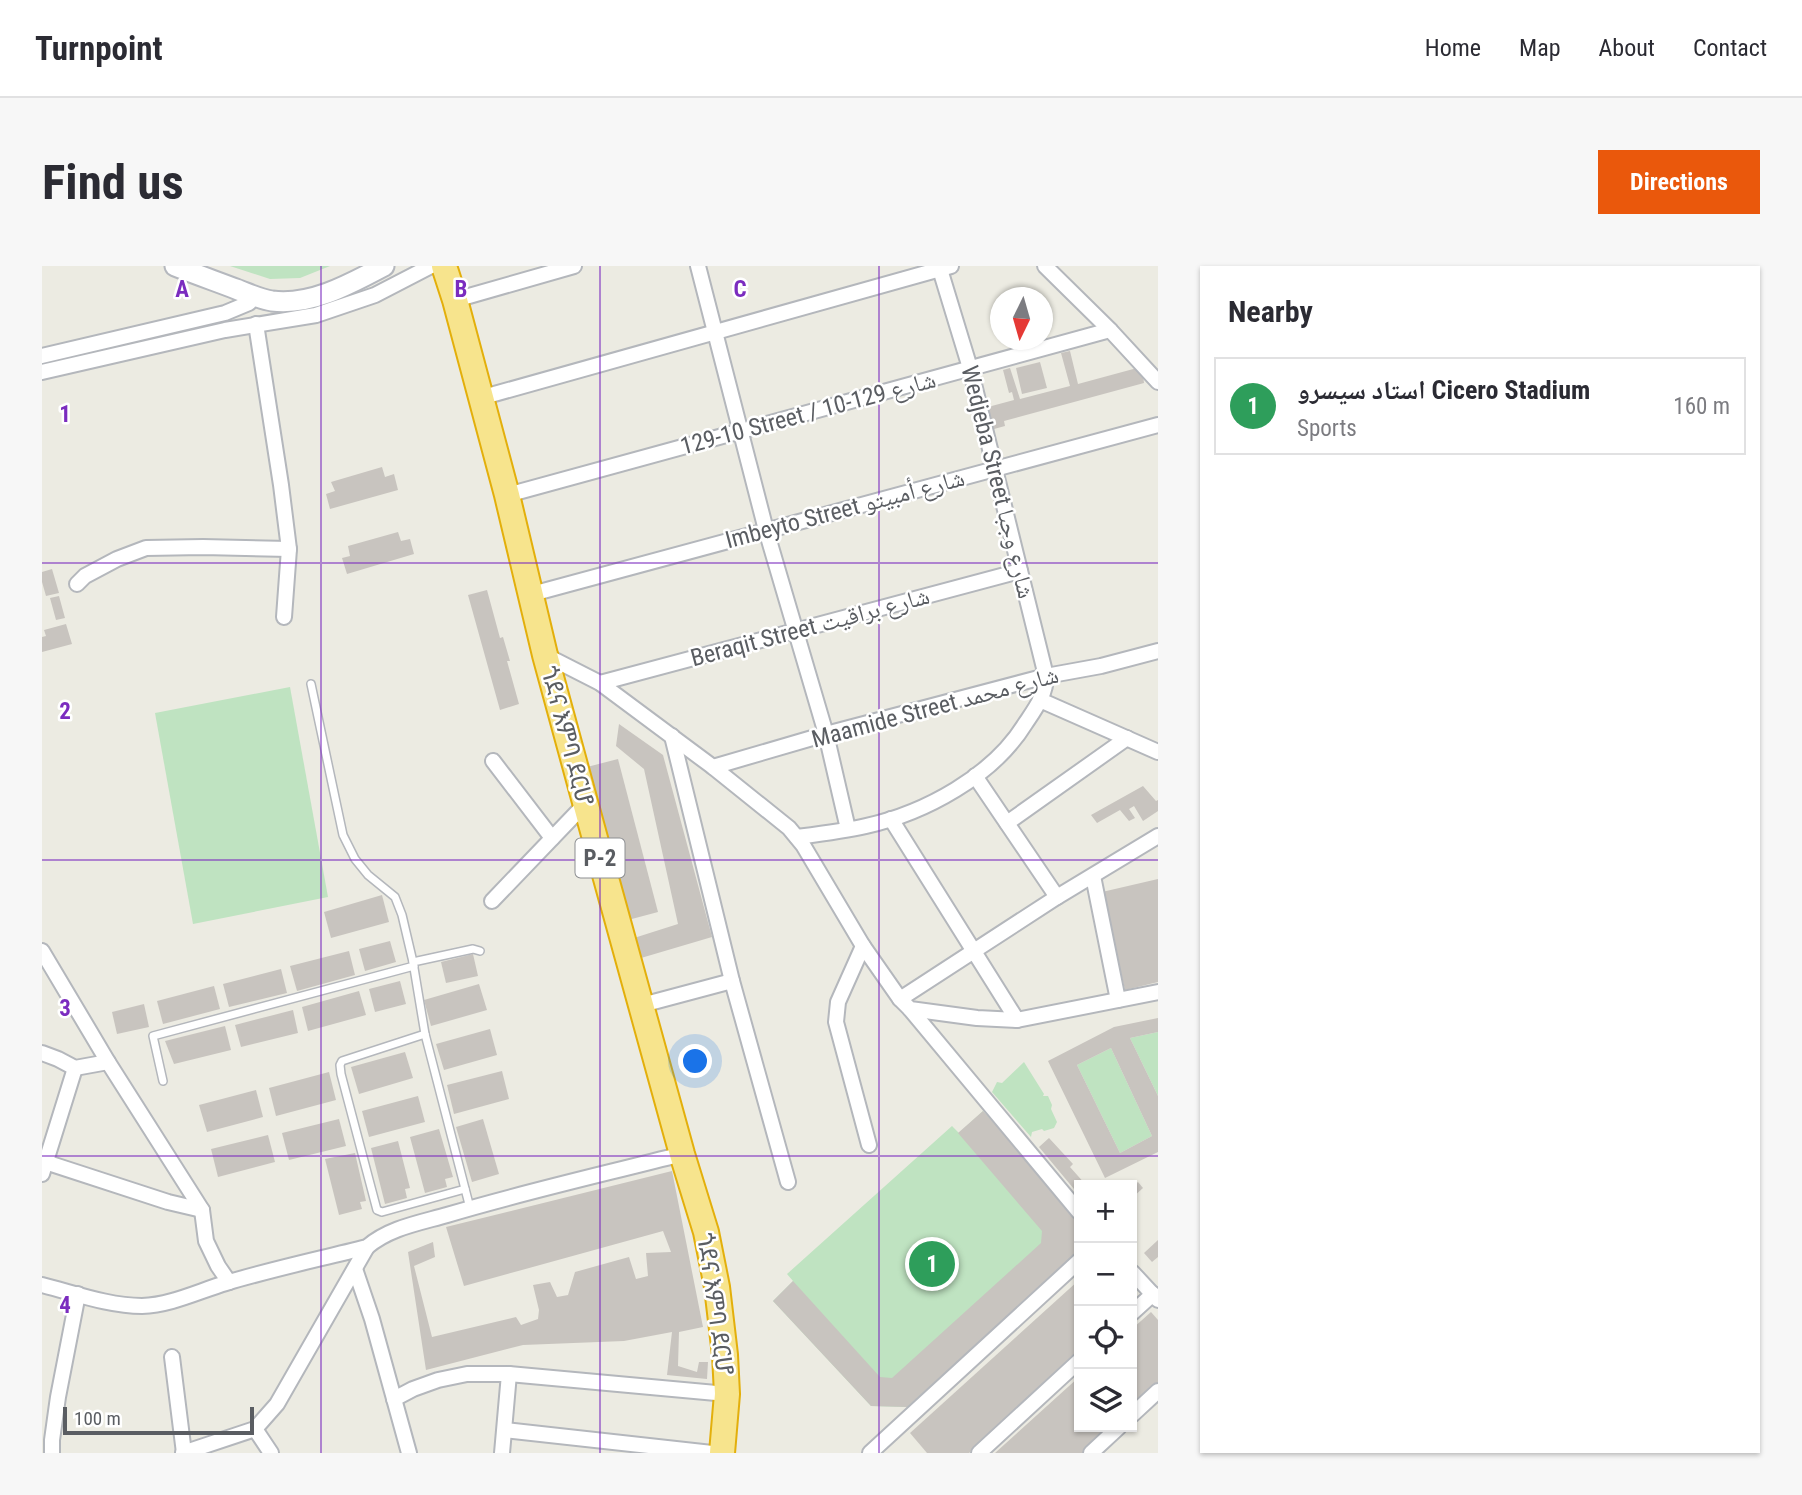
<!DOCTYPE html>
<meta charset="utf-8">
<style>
body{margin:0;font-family:"Roboto Condensed","Noto Naskh Arabic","Noto Sans Ethiopic",sans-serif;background:#f7f7f7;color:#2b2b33}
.controls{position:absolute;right:21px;bottom:21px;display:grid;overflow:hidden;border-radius:0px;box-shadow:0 2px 5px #0004}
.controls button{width:63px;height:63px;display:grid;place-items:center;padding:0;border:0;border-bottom:2px solid #e1e1e2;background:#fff;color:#2b2b33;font:35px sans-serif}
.compass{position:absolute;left:948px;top:21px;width:63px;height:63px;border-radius:50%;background:#fff;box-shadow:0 2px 5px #0004;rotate:185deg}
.scale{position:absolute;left:21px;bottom:18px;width:191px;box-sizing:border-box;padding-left:7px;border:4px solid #5a5d62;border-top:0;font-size:19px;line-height:24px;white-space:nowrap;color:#5a5d62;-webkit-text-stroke:5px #fff;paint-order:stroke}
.you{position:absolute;left:654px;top:796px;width:24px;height:24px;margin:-18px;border:5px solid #fff;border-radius:50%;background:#1a73e8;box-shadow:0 0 0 10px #1a73e833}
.badge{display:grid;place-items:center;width:46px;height:46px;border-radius:50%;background:#ea580c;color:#fff;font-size:23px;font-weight:700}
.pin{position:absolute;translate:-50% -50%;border:4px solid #fff;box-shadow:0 2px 7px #0006}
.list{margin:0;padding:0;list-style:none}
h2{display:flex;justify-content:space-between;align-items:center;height:91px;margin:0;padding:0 28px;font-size:30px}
h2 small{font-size:23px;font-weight:400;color:#7c7c81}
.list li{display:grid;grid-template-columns:46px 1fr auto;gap:21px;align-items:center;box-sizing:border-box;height:98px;margin:0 14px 14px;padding:0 14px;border:2px solid #e1e1e2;border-radius:0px}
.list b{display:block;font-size:26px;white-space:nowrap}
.list p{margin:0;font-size:23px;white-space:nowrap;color:#7c7c81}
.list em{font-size:23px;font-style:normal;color:#7c7c81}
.icon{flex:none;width:38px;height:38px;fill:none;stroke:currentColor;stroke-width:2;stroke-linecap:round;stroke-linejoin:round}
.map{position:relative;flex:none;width:1116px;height:1187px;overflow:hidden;border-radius:0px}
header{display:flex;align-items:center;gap:42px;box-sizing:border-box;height:98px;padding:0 35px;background:#fff;border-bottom:2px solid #e1e1e2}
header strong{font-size:33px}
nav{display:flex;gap:38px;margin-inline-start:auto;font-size:24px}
.intro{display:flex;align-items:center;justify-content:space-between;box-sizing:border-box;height:168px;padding:0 42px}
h1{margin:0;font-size:49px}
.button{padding:18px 32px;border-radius:0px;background:#ea580c;color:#fff;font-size:24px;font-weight:700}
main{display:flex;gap:42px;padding:0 42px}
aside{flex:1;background:#fff;border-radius:0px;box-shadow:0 2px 5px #0004}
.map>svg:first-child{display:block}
.green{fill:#bfe3c1}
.building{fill:#c8c4bf;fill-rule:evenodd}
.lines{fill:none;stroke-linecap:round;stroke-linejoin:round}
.lane-casing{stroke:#b4b7bc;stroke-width:10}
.street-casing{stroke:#b4b7bc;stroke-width:18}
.secondary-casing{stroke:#b5b8be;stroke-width:23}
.highway-casing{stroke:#e3af0b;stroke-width:28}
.lane{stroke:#fff;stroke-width:7}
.street{stroke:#fff;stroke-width:14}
.secondary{stroke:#fff;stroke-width:19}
.highway{stroke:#f7e48d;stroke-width:24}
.grid{fill:none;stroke:#7b2cbf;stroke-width:2;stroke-opacity:0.55}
.labels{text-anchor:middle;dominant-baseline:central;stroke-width:5;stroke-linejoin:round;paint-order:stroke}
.shield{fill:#fff;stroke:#8c8e91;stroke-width:2}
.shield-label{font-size:23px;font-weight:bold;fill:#5a5d62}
.street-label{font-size:24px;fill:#5a5d62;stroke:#fff}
.grid-label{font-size:23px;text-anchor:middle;font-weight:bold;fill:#7b2cbf;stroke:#fff;stroke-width:5;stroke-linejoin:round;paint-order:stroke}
</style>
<header>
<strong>Turnpoint</strong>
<nav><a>Home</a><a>Map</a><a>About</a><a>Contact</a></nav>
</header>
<div class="intro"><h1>Find us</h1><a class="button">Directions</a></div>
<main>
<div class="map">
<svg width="1116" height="1187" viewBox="0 0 1116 1187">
<rect width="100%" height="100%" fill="#ecebe2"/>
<!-- green -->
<g class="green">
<polygon points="188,0 288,0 258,12 228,13"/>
<polygon points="248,421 286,631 151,658 113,447"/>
<polygon points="1116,766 1116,830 1088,772"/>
<polygon points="1069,782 1110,870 1078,887 1035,799"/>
<polygon points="982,796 1002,828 1001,830 1006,830 1010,839 1009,843 1015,856 1012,862 1002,865 1000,863 990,866 989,871 950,826 955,816 960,817"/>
<polygon points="941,845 1037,952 1035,988 865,1141 829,1140 731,1035 751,1015 745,1008 910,860 917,867"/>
</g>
<!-- building -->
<g class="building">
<polygon points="1028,85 1036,118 1095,102 1101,109 1102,117 962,155 963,160 952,163 946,141 972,134 970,126 967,127 961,104 968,102 978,133 1028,120 1019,87"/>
<polygon points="998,96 1005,122 980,128 974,102"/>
<polygon points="340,201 343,211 352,208 356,224 288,243 284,228 293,225 289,216"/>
<polygon points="356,266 359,275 368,273 372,288 305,308 300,292 308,290 306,280"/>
<polygon points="10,303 17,327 4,330 0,316 0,306"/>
<polygon points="445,324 458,372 461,371 468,395 465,395 477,438 458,444 426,329"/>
<polygon points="17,330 23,352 14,354 8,332"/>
<polygon points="24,358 30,378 0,386 0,371 4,370 2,364"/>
<polygon points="577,458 621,489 670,671 599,692 592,672 636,658 602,503 574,480"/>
<polygon points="576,493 616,646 586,654 545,501"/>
<polygon points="1101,520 1114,535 1116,534 1116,545 1101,555 1092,540 1087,543 1093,552 1087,555 1078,544 1055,557 1049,549"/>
<polygon points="1116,613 1116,716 1083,724 1060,626"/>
<polygon points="340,629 347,656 289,672 282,646"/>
<polygon points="348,675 354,696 323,705 317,683"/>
<polygon points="307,685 313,709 255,725 248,700"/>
<polygon points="431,688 436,710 404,717 399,696"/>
<polygon points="239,703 245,727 187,741 181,718"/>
<polygon points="358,715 364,738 333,746 327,723"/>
<polygon points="437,718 445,744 389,760 382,734"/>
<polygon points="172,720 178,743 121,758 115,735"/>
<polygon points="317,725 324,749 266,765 260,741"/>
<polygon points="102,738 107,761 75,768 70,746"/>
<polygon points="251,744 256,767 199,781 193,759"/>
<path d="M1116,752v14l-28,6 28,58v56l-53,26 -57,-117 66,-34zM1069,782l41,88 -32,17 -43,-88z"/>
<polygon points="183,760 189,784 132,798 123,775"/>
<polygon points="448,763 455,789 402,804 394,778"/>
<polygon points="363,786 371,812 317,828 309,801"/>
<polygon points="460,805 467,833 412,848 405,819"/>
<polygon points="287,806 294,834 234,850 227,822"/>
<polygon points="214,824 221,851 165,866 157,839"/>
<polygon points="376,830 383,856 327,871 320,845"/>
<polygon points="941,845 1037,952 1035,988 865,1141 829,1140 731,1035 751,1015 838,1111 850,1112 999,977 1000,965 916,867"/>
<polygon points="297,853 304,880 247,894 240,867"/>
<polygon points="441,853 457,908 430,916 414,861"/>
<polygon points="397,863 411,911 403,913 405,921 383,927 368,871"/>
<polygon points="226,869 233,896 176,911 169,883"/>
<polygon points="1007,872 1031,898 1028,901 1044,919 1037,919 1037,929 997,881"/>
<polygon points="356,875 368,922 363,923 365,932 343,938 329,882"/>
<polygon points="313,887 324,935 318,936 320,943 297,949 283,893"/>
<polygon points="630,905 661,1061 637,1066 636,1100 655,1106 657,1096 666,1096 665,1113 625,1109 630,1066 582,1075 481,1079 384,1104 366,986 391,976 393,991 372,1000 390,1071 474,1051 479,1059 496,1053 497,1044 491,1019 508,1016 515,1031 526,1029 533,1006 587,991 594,1013 606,1010 604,987 629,986 621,965 422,1020 404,961"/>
<polygon points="1096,916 1101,922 1090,932 1090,921"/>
<polygon points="1116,974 1116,991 1110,996 1102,987"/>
<polygon points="1037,1014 1037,1090 927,1187 885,1187 868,1167"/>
<polygon points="1109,1046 1116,1054 1116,1118 1090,1142 1090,1063"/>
<polygon points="1037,1111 1037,1161 1069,1161 1040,1187 953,1187"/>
</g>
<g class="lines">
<!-- lane casing -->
<g class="lane-casing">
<g id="lane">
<polyline points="269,418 301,569 313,593 326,609 353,631 360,649 371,696 383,768 428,942"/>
<polyline points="371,696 431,683 438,685"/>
<polyline points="383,768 300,795 298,799 299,808 335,944 340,946 423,923"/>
<polyline points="121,815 111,770 372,700"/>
</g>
</g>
<!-- street casing -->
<g class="street-casing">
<g id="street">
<polyline points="656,0 724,264 784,468 806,563"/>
<polyline points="1003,0 1068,64 1116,116"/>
<polyline points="413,34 532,0"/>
<polyline points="214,58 239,219 247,283 242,351"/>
<polyline points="0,90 183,47 207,37 213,30"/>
<polyline points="0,106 183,64 274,49 333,29 389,0"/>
<polyline points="438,132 909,0"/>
<polyline points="465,229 1068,64"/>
<polyline points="35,318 43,310 75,293 104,282 161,281 247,283"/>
<polyline points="490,328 1116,159"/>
<polyline points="503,389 558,417 671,501 747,562 761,579 821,680 858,733 868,743 935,752 975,754 1116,726"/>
<polyline points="558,417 978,305"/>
<polyline points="998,434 1116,486"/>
<polyline points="630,470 690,715 746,916"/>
<polyline points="451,495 510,572"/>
<polyline points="671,501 784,468 1004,410 1059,400 1116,385"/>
<polyline points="933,510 1015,631"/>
<polyline points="849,553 975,754"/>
<polyline points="965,557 1085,472"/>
<path d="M755,571c23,-3 47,-6 69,-11 59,-13 127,-50 159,-102 10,-15 21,-29 21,-48l-76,-308 -31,-102"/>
<polyline points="1051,610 1076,734"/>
<polyline points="450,635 543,538"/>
<polyline points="821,680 796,736 794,756 827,879"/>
<polyline points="0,685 66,796 160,944 164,975 176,1000 187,1016"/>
<polyline points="858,733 1015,631 1116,570"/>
<polyline points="600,739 690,715"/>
<polyline points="868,743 1037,946"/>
<polyline points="0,787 16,793 33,802 66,796"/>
<polyline points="0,895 126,936 160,944"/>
<polyline points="0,908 33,802"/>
<polyline points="313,1003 330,1053 367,1187"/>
<polyline points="1090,1006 1116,1034"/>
<path d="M0,1019c32,8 67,21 100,21 29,-1 57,-15 84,-23 46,-14 94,-24 141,-36 22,-19 52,-24 80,-32 77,-23 157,-41 235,-61"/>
<polyline points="1090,1047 1111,1028"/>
<polyline points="130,1091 142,1187"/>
<polyline points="352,1133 371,1123 396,1114 425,1108 467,1108 685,1128"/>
<polyline points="1090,1149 1116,1125"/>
<polyline points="213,1163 229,1187"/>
<polyline points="463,1164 670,1187"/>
<polyline points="10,1187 10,1174 16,1131 36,1028"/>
<polyline points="141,1187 213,1163 235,1138 325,981"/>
<polyline points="460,1187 467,1108"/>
<polyline points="828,1187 1037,995"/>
<polyline points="937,1187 1037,1095"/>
<polyline points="1049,1187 1077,1161"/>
</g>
</g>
<!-- secondary casing -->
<g class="secondary-casing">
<path id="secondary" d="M133,0c20,8 40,15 61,23 11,4 23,10 36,12 39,5 78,-17 112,-35"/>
</g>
<!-- highway casing -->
<g class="highway-casing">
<polyline id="highway" points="402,0 413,34 465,229 503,389 546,547 640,888 664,966 675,1021 683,1089 685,1128 680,1187"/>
</g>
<!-- lane -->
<use href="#lane" class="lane"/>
<!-- street -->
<use href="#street" class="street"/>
<!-- secondary -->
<use href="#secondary" class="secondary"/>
<!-- highway -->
<use href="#highway" class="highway"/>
</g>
<!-- grid -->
<path class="grid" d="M279,0v1187M558,0v1187M837,0v1187M0,297h1116M0,594h1116M0,890h1116"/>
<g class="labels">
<!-- shield labels -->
<rect class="shield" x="533.5" y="572.5" width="49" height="39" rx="5"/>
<g class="shield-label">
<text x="558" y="592">P-2</text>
</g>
<!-- street labels -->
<g class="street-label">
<text transform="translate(766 147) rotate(-15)">129-10 Street / شارع 129-10</text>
<text transform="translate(956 216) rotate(76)">Wedjeba Street شارع وجبا</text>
<text transform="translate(803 243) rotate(-15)">Imbeyto Street شارع أمبيتو</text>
<text transform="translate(768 361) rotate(-15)">Beraqit Street شارع براقيت</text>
<text transform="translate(893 441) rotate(-15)">Maamide Street شارع محمد</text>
<text transform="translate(525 470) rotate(75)">ጎደና እምባ ደርሆ</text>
<text transform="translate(673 1038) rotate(82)">ጎደና እምባ ደርሆ</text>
</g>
</g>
<g class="grid-label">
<text x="140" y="31">A</text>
<text x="419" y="31">B</text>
<text x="698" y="31">C</text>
<text x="23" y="156">1</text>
<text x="23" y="453">2</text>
<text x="23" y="750">3</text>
<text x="23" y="1047">4</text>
</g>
</svg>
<div class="controls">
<button>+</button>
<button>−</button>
<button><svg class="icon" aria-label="locate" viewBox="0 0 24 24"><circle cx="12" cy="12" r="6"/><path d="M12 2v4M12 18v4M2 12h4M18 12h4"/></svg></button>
<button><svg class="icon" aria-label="layers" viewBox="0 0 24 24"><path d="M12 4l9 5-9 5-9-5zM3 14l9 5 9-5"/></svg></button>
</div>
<svg class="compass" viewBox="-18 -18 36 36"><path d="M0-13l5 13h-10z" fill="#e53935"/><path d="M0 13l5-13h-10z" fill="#7c7c81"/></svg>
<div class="scale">100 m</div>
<div class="you"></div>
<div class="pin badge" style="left:890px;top:998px;background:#2e9e5b">1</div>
</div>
<aside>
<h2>Nearby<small></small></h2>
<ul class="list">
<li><span class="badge" style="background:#2e9e5b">1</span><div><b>استاد سيسرو Cicero Stadium</b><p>Sports</p></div><em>160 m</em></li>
</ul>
</aside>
</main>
